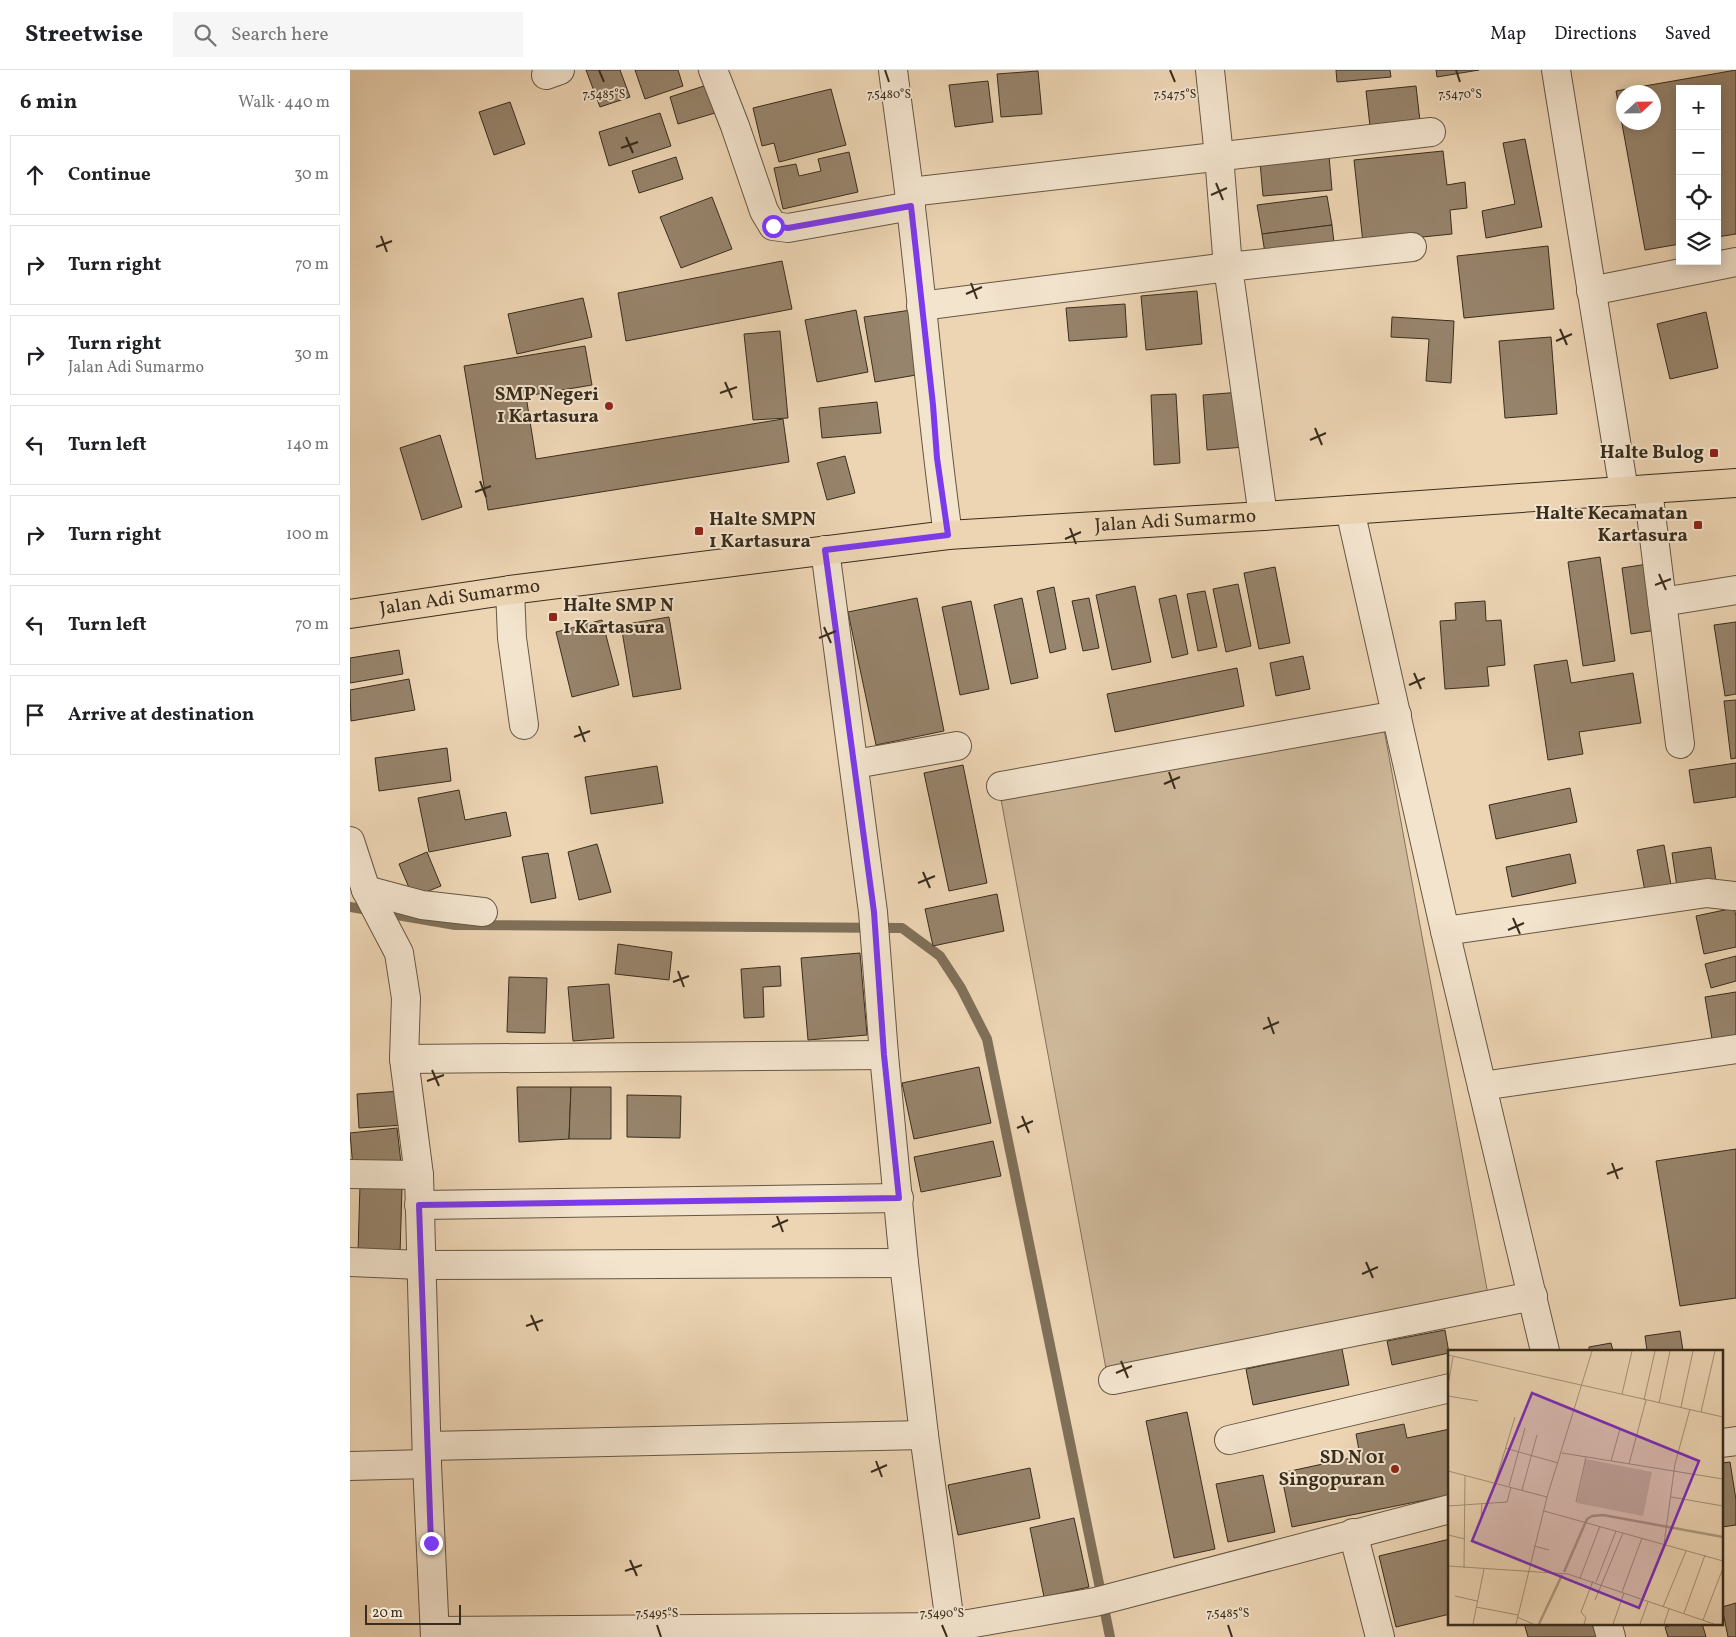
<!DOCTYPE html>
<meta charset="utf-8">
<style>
body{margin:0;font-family:Vollkorn,serif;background:#f6f6f6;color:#202124}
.controls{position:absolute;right:15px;top:15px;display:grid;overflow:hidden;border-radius:0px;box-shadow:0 2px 12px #0003}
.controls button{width:45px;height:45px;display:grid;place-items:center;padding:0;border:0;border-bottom:1px solid #e0e0e0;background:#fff;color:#202124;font:25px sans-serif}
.compass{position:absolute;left:1266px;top:15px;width:45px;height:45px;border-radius:50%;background:#fff;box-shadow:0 2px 12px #0003;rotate:68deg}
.scale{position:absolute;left:15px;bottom:12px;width:96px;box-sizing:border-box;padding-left:5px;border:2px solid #392d1d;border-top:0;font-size:14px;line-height:18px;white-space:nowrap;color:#392d1d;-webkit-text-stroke:4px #f3e4ce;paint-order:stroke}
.stop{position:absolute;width:15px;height:15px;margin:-11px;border:4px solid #7c3aed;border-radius:50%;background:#fff}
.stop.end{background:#7c3aed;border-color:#fff;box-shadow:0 1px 5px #0008}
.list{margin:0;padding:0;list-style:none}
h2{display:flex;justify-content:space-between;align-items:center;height:65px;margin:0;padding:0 20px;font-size:21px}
h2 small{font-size:16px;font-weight:400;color:#757577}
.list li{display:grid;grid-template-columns:32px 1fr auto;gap:15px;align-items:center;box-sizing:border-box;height:80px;margin:0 10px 10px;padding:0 10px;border:1px solid #e0e0e0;border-radius:0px}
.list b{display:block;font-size:19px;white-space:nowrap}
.list p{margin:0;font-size:16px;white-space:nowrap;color:#757577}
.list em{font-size:16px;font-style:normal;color:#757577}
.icon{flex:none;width:28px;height:28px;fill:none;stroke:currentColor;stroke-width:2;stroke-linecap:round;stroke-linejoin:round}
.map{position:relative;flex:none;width:1386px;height:1567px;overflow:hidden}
header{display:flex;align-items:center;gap:30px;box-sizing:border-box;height:70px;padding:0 25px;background:#fff;border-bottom:1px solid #e0e0e0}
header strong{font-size:24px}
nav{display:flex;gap:28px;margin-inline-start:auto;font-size:18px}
.search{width:350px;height:45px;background:#f6f6f6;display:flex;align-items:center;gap:12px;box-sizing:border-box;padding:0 18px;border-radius:0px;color:#757577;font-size:19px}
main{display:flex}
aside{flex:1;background:#fff}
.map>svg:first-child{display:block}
.green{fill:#ceb89a;stroke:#84725c}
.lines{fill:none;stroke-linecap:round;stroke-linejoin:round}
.stream{stroke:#807059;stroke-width:10}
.building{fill:#97846c;stroke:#392d1d;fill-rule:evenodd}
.minor-casing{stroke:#665743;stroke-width:30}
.major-casing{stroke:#392d1d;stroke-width:30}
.minor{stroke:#f3e4ce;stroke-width:28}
.major{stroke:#edd5b4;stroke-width:28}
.route{stroke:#7c3aed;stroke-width:6}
.ticks{fill:none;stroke:#392d1d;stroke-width:2}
.poi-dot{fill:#8f2418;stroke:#f3e4ce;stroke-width:2}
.labels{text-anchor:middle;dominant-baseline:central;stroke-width:4;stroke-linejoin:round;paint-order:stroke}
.poi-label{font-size:19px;font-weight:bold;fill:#392d1d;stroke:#f3e4ce;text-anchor:end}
.street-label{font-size:19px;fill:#392d1d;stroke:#f3e4ce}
.inset-river{fill:none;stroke:#b09c81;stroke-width:2.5}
.inset-road{fill:none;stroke:#a59278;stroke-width:1}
.view{fill:#7b2cbf;fill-opacity:0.15;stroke:#7b2cbf;stroke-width:2.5}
.inset-edge{fill:none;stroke:#392d1d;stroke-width:2.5}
.ticks-label{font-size:12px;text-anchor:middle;fill:#392d1d;stroke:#f3e4ce;stroke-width:4;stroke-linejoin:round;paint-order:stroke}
</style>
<header>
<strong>Streetwise</strong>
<div class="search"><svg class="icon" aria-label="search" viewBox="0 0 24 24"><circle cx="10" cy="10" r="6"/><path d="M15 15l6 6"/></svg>Search here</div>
<nav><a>Map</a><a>Directions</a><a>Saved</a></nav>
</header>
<main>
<aside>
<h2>6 min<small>Walk · 440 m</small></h2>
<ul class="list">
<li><svg class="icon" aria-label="ahead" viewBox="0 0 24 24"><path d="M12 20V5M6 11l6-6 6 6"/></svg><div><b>Continue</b></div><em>30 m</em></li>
<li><svg class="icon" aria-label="right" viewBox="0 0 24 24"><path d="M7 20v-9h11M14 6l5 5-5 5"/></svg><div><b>Turn right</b></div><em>70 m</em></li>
<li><svg class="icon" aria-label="right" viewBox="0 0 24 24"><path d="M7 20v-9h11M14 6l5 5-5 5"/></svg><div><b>Turn right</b><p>Jalan Adi Sumarmo</p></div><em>30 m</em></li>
<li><svg class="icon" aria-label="left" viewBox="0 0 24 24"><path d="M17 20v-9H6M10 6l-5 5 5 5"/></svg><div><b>Turn left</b></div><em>140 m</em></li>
<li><svg class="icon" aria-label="right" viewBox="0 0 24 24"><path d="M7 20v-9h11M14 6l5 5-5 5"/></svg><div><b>Turn right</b></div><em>100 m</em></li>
<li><svg class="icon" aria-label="left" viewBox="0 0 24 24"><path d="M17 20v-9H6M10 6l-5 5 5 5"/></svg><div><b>Turn left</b></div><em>70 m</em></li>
<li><svg class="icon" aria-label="arrive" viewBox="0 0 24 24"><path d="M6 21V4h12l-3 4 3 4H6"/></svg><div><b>Arrive at destination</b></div></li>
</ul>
</aside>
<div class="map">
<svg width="1386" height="1567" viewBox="0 0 1386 1567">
<rect width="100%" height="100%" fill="#edd5b4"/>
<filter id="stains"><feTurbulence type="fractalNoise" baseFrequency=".004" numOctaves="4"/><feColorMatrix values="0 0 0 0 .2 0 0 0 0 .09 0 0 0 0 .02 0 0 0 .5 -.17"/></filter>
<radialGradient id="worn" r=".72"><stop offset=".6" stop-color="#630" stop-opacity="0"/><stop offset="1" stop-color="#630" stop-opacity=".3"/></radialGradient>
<!-- green -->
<polygon class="green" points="1033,654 1139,1230 756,1299 650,724"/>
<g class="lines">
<!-- stream -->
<polyline class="stream" points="0,837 105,855 552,858 590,886 611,918 637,969 760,1567"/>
</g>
<!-- building -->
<g class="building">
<polygon points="236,0 270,0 280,27 250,37"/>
<polygon points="285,0 328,0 333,16 295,29"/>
<polygon points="986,0 1040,0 1041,7 987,12"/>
<polygon points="1086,0 1129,0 1087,7"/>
<path d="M1386,0v164l-19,3v-148h-37v155l-35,6 -29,-159zM1274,22h30v30h-30z"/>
<polygon points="688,1 692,44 651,47 647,4"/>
<polygon points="638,11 643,52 605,57 599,15"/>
<polygon points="357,15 365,43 328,54 320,27"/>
<polygon points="1066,16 1071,60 1021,65 1016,21"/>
<polygon points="481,19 496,75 429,92 424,73 412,76 403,38"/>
<polygon points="160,32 175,74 144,85 129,42"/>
<polygon points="310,43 321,76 259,96 249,62"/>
<polygon points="1175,69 1192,157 1136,168 1132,141 1165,134 1153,73"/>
<polygon points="1093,81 1097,115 1115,112 1117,138 1100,140 1102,164 1013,173 1004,90"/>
<polygon points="499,82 508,122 433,139 424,98 446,94 449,106 471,101 468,89"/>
<polygon points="979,86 982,120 913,126 910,92"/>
<polygon points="326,87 333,109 289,123 282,101"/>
<polygon points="977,126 982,155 912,164 907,135"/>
<polygon points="362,127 382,179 331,198 310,147"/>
<polygon points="982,155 985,181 916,190 912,164"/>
<polygon points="1198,176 1204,239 1114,248 1107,186"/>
<polygon points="432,191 442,239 276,271 268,223"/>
<polygon points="847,221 852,274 796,280 791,226"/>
<polygon points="233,228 242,267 167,284 158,244"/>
<polygon points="775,234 777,267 719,271 716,238"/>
<polygon points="506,240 518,302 467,312 455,250"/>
<polygon points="561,240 572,304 525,312 514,247"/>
<polygon points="1356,242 1368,298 1320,309 1307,254"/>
<polygon points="1042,247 1104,251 1101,313 1076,311 1079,269 1041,267"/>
<polygon points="430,261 438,348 403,350 394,264"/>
<polygon points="1201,267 1207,344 1155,348 1149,271"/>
<polygon points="235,276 242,315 176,326 186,389 433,349 439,392 138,440 114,296"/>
<polygon points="891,322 895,377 857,380 853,325"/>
<polygon points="826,324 830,393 804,395 801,325"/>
<polygon points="527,332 531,363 472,368 469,338"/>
<polygon points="90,365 112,437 72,450 50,378"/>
<polygon points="495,386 505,423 477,430 467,393"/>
<polygon points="1250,487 1265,591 1233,596 1218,492"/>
<polygon points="1304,493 1313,559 1281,564 1272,498"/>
<polygon points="925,497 940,573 909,579 894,503"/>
<polygon points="888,514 901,576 876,582 863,519"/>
<polygon points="785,516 801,592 762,600 746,525"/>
<polygon points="704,517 716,579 700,583 687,521"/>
<polygon points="855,521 867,577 848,581 837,524"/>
<polygon points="826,525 838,584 822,588 809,529"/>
<polygon points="567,528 594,661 526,675 498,542"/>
<polygon points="672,528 688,608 661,614 644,535"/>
<polygon points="739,528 749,578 733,581 722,531"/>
<polygon points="621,531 639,619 610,625 592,537"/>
<polygon points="1135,531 1136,551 1151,550 1155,595 1137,597 1139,616 1095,619 1090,551 1106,550 1105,533"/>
<polygon points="319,547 331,619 283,627 271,555"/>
<polygon points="252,550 269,615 222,627 206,562"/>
<polygon points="1386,552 1386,624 1375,626 1364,555"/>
<polygon points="49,580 53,604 0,613 0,588"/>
<polygon points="953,586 960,619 926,626 920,593"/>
<polygon points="1217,590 1221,613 1283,603 1291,653 1229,662 1233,684 1198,690 1184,595"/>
<polygon points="887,598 894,636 765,662 757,624"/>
<polygon points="59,609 65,640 1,651 0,620"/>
<polygon points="1386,630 1386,688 1381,689 1374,631"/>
<polygon points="97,678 101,711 29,721 25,688"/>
<polygon points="1386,693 1386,727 1344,733 1339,700"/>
<polygon points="613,695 637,813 599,821 574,703"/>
<polygon points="307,696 313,733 241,744 235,707"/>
<polygon points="1220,718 1227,752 1146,769 1139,735"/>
<polygon points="109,720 115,750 156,742 161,766 79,782 68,728"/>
<polygon points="247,774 261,822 229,830 218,782"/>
<polygon points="1314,775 1322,821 1296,826 1287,780"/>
<polygon points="1361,777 1366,811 1327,817 1322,783"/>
<polygon points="77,782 91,816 63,827 49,794"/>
<polygon points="198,783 206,828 181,833 172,787"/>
<polygon points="1220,784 1226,813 1162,827 1156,797"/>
<polygon points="647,824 654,861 583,876 575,839"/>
<polygon points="1384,838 1386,846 1386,877 1354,884 1346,846"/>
<polygon points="268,874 322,882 319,910 265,904"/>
<polygon points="510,883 517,965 458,970 451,888"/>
<polygon points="1386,886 1386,911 1361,918 1355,894"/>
<polygon points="430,896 431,916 413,917 414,947 394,948 391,899"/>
<polygon points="159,907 197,908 195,963 157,962"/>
<polygon points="259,914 264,968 223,971 218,917"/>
<polygon points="1386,922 1386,977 1364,981 1355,927"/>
<polygon points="629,997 641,1053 564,1069 552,1013"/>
<polygon points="167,1017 221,1017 219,1069 169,1072"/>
<polygon points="221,1017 261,1017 261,1069 219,1069"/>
<polygon points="51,1021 53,1055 9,1058 7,1024"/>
<polygon points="277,1025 331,1026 330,1068 277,1067"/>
<polygon points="47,1058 51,1093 3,1098 0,1063"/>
<polygon points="643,1071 651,1106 571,1122 564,1087"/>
<polygon points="1386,1079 1386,1228 1330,1236 1306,1091"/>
<polygon points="10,1115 52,1117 50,1184 8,1182"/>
<polygon points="1095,1260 1099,1283 1042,1295 1037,1271"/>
<polygon points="1330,1261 1333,1281 1297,1281 1295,1266"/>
<polygon points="1261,1273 1263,1281 1239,1281 1239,1277"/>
<polygon points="992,1279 999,1315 903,1335 896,1299"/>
<polygon points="837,1342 865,1479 824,1488 796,1351"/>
<polygon points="1054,1354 1057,1368 1100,1359 1100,1425 942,1457 931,1403 1010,1386 1006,1364"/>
<polygon points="1380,1392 1386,1430 1386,1455 1372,1457 1372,1393"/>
<polygon points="680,1398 690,1448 608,1465 598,1415"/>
<polygon points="913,1405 925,1462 878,1472 866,1414"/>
<polygon points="724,1448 739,1517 694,1527 680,1458"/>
<polygon points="1100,1469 1100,1544 1046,1557 1029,1486"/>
<polygon points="1386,1533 1386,1567 1378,1567 1372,1537"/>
<polygon points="1174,1553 1242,1553 1246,1567 1178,1567"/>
<polygon points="1328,1553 1352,1553 1356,1567 1318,1567 1315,1557"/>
</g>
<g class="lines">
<!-- minor casing -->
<g class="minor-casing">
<g id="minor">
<polyline points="363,0 385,56 414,141 423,156 438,158 561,136"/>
<path d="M543,0c5,40 11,80 16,121 14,114 23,229 39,344"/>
<polyline points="860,0 869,86 878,197 913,446"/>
<polyline points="1206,0 1274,421"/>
<polyline points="196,5 210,0"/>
<polyline points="560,122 1081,62"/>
<polyline points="1241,221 1386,192"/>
<polyline points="571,236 878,197 1062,177"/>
<polyline points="1298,420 1330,674"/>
<polyline points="1000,440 1095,861 1195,1281"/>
<polyline points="475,480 523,842 534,985 554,1193 574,1365 602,1567"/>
<polyline points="160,520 162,568 174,655"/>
<polyline points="1312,532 1386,520"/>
<polyline points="505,694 607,676"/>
<polyline points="651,716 1047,645"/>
<polyline points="0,771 16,820 49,883 56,928 54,989 69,1105 77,1394 85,1567"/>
<polyline points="16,820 72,835 133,842"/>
<polyline points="1095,861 1357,823 1384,826"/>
<polyline points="54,989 534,985"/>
<polyline points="1132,1016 1386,979"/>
<polyline points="0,1104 69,1105"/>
<polyline points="69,1135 549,1128"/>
<polyline points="0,1192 71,1195 554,1193"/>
<polyline points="763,1310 1183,1226"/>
<polyline points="879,1370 1100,1318"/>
<polyline points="1372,1373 1386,1371"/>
<polyline points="77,1376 574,1365"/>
<polyline points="0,1396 77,1394"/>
<polyline points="1003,1463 1030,1567"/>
<polyline points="1257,1553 1261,1567"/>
<polyline points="85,1561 601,1557 745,1532 1100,1439"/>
</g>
</g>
<!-- major casing -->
<g class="major-casing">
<g id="major">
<path id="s1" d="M0,544l160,-24 438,-55 315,-19 473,-33"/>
</g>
</g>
<!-- minor -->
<use href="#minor" class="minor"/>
<!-- major -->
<use href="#major" class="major"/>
</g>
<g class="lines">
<!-- route -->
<polyline class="route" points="81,1473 69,1135 549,1128 534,985 524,842 475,480 598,465 587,388 583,335 561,136 438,158 423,156"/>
</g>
<!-- ticks -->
<path class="ticks" d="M249,0l5,12M535,0l4,12M820,0l5,12M1106,0l4,12M276,67l7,16M271,78l17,-6M866,113l7,17M861,125l16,-7M31,166l6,16M26,177l16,-6M621,213l6,16M616,224l16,-7M1210,259l7,16M1206,271l16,-7M375,312l7,16M370,323l17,-6M965,358l7,17M960,370l16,-7M130,411l6,16M125,422l16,-6M720,458l6,16M715,469l16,-7M1309,504l7,16M1305,515l16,-6M474,557l7,16M469,568l17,-7M1064,603l7,16M1059,615l16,-7M229,656l6,16M224,667l16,-6M819,702l6,17M814,714l16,-7M573,802l7,16M568,813l17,-7M1163,848l7,16M1158,860l16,-7M328,901l6,16M323,912l16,-6M918,947l6,17M913,959l16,-7M82,1000l7,16M77,1011l17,-6M672,1046l7,17M667,1058l16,-7M1262,1093l6,16M1257,1104l16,-6M427,1146l6,16M422,1157l16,-7M1016,1192l7,16M1012,1204l16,-7M181,1245l7,16M176,1256l17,-6M771,1291l7,17M766,1303l16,-7M526,1391l6,16M521,1402l16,-7M280,1490l7,16M275,1501l17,-6M307,1555l4,12M592,1555l5,12M878,1555l4,12"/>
<!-- markers -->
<g class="poi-dot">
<circle cx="259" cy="336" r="5"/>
<rect x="1359" y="378" width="10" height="10" rx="2.5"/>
<rect x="1343" y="450" width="10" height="10" rx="2.5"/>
<rect x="344" y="456" width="10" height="10" rx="2.5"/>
<rect x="198" y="542" width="10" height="10" rx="2.5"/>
<circle cx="1045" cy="1399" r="5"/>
</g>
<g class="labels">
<!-- poi labels -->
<g class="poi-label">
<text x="249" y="325">SMP Negeri<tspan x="249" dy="22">1 Kartasura</tspan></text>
<text x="1354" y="383">Halte Bulog</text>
<text x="1338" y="444">Halte Kecamatan<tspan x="1338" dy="22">Kartasura</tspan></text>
<text x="359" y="450" text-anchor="start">Halte SMPN<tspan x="359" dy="22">1 Kartasura</tspan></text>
<text x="213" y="536" text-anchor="start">Halte SMP N<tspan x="213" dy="22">1 Kartasura</tspan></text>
<text x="1035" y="1388">SD N 01<tspan x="1035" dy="22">Singopuran</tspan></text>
</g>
<!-- street labels -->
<g class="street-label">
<text stroke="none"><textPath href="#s1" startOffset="831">Jalan Adi Sumarmo</textPath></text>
<text stroke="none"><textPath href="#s1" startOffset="111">Jalan Adi Sumarmo</textPath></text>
</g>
</g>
<!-- overview -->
<g transform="translate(1098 1280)">
<rect width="275" height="275" fill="#edd5b4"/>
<path d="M138,109l66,13 -9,44 -66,-13z" fill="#ceb89a"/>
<path class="inset-river" d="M116,222l23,-53 5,-3 11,-1 120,22M91,274l23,-49"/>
<path class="inset-road" d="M0,5l275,62M0,35l5,-28M174,44l10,-43M0,46l30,5M196,50l11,-49M211,53l11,-52M233,57l12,-56M253,62l14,-61M57,98l53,15M114,103l161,26M163,111l9,-32M181,114l17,-64M0,121l99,26M47,133l20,-66M61,136l16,-58M74,140l15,-55M223,147l52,9M128,152l10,-45M0,156l59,-4 4,-15M96,161l179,50M33,170l1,-17M0,185l17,4M86,196l15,4M0,216l120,8 146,50M16,218l1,-92M132,228l20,-52M148,232l20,-51M174,242l20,-54M7,246l22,5M194,249l22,-55 11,-80 15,-55M147,250l28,-67M28,257l42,8M215,257l23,-56M236,263l21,-58M69,267l16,7M255,270l20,-52M25,274l11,-55M68,274l31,-127 45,-146M136,274l2,-6 -5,-6 12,-31M165,274l11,-31M192,274l8,-22M216,274l5,-15"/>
<path class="view" d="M84,43l167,68 -60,147 -167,-67z"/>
<rect width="275" height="275" class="inset-edge"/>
</g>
<g class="ticks-label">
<text x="1110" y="28">7.5470°S</text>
<text x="254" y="28">7.5485°S</text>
<text x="539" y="28">7.5480°S</text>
<text x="825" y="28">7.5475°S</text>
<text x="307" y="1547">7.5495°S</text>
<text x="592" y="1547">7.5490°S</text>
<text x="878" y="1547">7.5485°S</text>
</g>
<rect width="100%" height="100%" filter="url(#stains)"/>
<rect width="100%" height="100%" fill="url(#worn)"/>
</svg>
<div class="controls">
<button>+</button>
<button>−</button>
<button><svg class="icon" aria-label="locate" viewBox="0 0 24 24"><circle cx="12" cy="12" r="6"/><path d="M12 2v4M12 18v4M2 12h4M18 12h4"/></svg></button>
<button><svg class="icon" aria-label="layers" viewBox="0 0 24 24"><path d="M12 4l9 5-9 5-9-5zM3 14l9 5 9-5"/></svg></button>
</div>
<svg class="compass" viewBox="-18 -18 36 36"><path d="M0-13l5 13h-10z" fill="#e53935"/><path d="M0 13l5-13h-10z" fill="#757577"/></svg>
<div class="scale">20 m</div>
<div class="stop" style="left:423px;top:156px"></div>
<div class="stop end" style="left:81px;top:1473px"></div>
</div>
</main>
